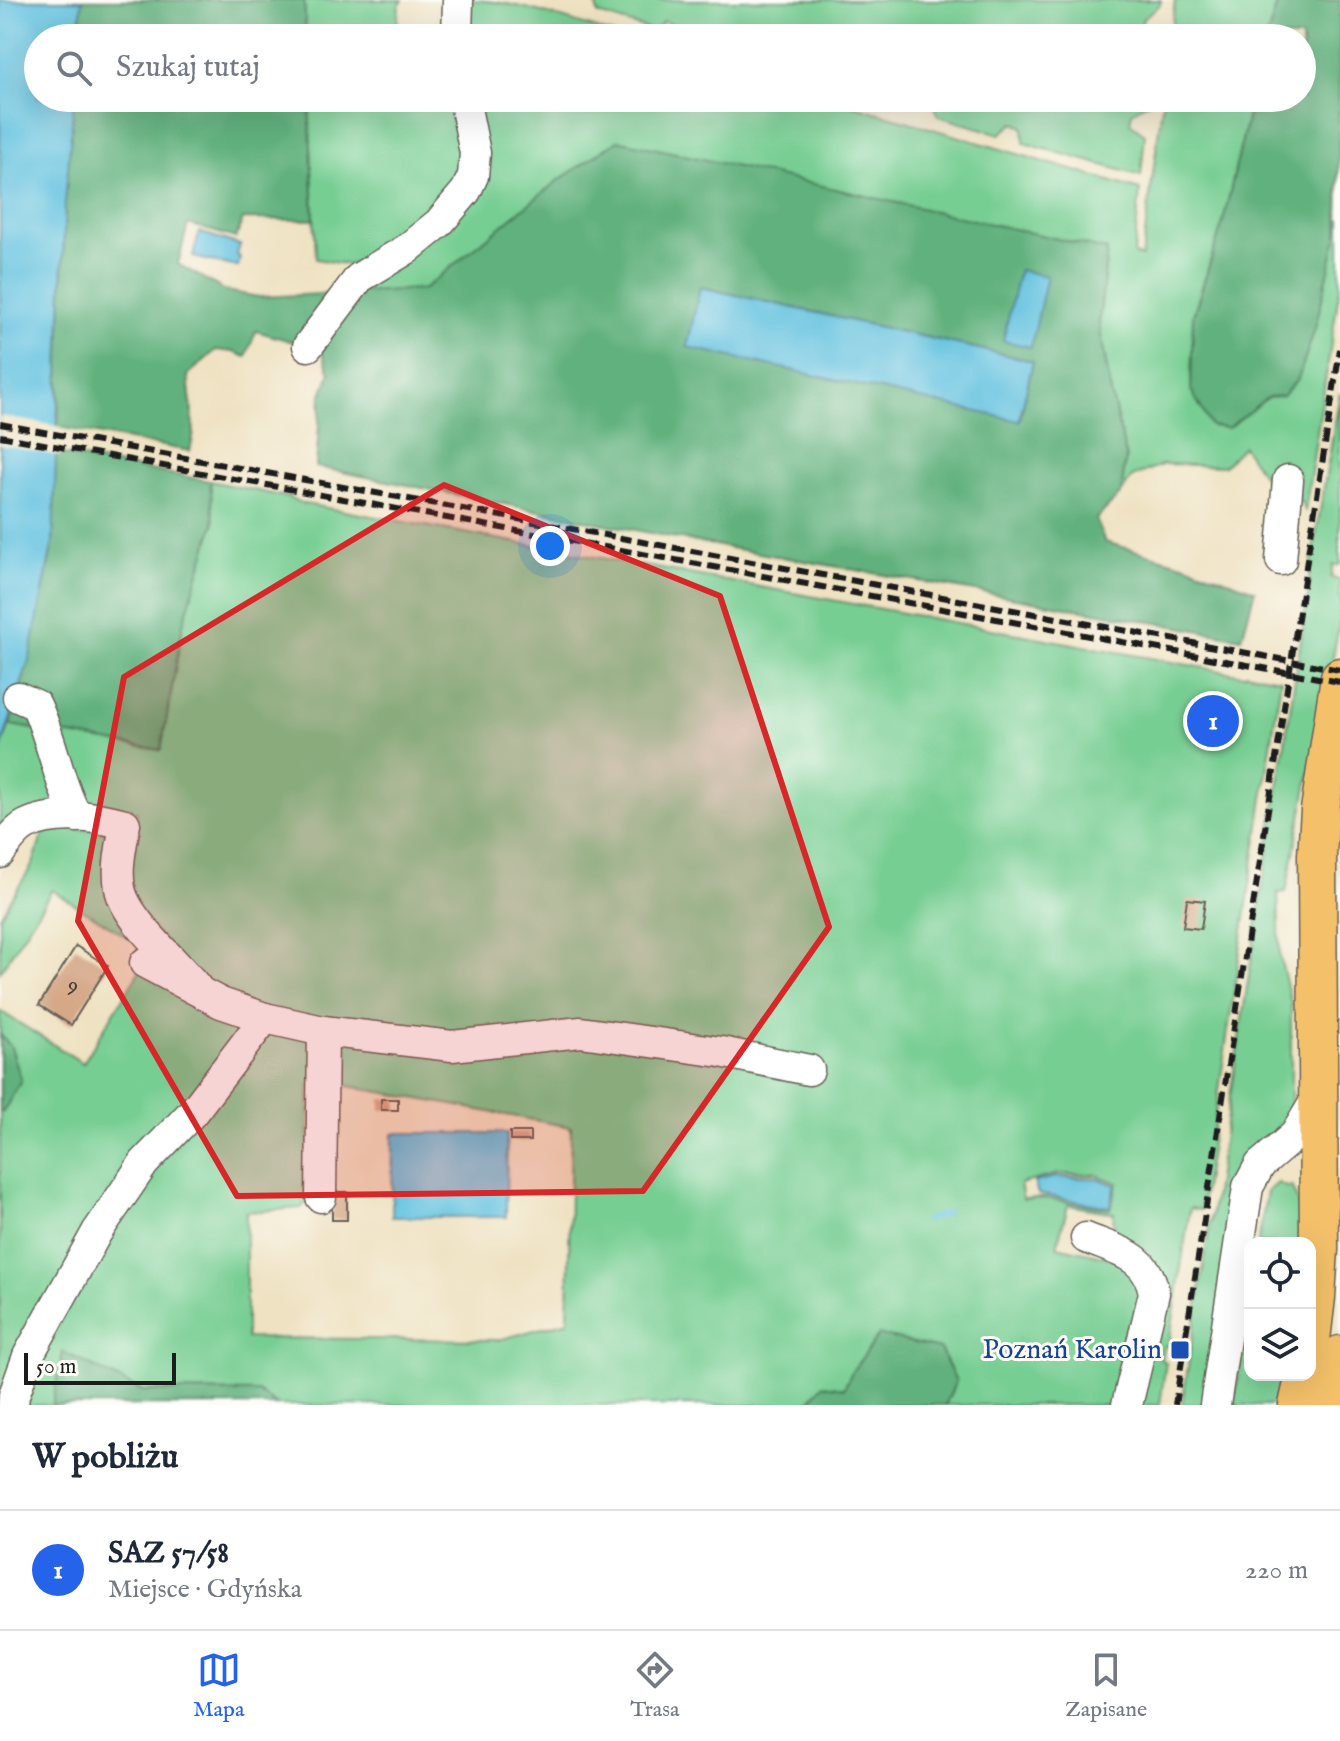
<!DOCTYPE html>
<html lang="pl">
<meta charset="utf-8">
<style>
body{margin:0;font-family:"IM FELL English",serif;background:#f2f2f3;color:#1f2937}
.controls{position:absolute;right:24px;bottom:24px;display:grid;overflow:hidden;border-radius:16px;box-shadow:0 8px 32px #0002}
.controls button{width:72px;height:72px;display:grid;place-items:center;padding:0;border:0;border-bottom:2px solid #e0e1e3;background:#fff;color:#1f2937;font:40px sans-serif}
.scale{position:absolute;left:24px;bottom:20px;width:152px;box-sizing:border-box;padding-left:8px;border:4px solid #1c1c1c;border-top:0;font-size:22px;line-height:28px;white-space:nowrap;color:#1c1c1c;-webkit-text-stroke:6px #fdfcf7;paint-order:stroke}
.you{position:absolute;left:550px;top:546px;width:28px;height:28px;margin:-20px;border:6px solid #fff;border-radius:50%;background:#1a73e8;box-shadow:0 0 0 12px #1a73e833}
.badge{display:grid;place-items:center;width:52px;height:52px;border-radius:50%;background:#2563eb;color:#fff;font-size:26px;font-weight:700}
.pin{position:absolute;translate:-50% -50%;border:4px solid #fff;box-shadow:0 2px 8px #0006}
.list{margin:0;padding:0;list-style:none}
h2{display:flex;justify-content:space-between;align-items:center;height:104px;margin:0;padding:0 32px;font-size:34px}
h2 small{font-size:26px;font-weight:400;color:#747a83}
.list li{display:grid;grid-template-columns:52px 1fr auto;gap:24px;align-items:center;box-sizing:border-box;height:120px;padding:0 32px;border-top:2px solid #e0e1e3}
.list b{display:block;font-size:30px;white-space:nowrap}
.list p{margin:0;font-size:26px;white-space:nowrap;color:#747a83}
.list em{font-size:26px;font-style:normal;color:#747a83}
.icon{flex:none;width:44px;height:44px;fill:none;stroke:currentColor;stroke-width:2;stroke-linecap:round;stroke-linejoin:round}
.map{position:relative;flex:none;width:1340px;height:1405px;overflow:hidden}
.search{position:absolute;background:#fff;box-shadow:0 8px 32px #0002;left:24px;right:24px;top:24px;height:88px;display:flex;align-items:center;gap:20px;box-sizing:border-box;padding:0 28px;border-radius:44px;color:#747a83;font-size:30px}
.sheet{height:224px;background:#fff}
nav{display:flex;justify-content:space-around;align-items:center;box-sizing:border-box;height:112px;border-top:2px solid #e0e1e3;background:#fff;font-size:22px;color:#747a83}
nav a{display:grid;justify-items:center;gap:4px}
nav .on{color:#2563eb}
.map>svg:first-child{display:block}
.green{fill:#77ce93;stroke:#4a7558;stroke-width:2;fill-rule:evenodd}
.forest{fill:#61b17d;stroke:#3e664c;stroke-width:2;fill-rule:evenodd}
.water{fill:#61c1df;stroke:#3e6e7e;stroke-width:2}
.pier{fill:#efe2c2}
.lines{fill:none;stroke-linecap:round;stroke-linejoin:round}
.stream{stroke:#61c1df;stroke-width:6}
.building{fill:#d5a888}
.minor-casing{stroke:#666156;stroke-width:33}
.major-casing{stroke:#666156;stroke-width:41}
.minor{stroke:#fff;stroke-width:30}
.major{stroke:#f4c16a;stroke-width:38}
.rail{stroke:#1c1c1c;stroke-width:6;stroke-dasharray:12 6;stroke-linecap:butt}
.marked{fill:#d62828;fill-opacity:0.2;stroke:#d62828;stroke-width:6;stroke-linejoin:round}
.transit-dot{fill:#1a4fb4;stroke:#fdfcf7;stroke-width:3}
.labels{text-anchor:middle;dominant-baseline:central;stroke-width:6;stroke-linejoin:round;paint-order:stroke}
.number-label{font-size:24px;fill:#4a3f37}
.transit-label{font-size:28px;fill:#164399;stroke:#fdfcf7;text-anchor:end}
</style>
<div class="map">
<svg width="1340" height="1405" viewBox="0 0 1340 1405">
<rect width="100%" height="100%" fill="#fdfcf7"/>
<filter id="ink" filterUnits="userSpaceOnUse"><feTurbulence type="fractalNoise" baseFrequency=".0125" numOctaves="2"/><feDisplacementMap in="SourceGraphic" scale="16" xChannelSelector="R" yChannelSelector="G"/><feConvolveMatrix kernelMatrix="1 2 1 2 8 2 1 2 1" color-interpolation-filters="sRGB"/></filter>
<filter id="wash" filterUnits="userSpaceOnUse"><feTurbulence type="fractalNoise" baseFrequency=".006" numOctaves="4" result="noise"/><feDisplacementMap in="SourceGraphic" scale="32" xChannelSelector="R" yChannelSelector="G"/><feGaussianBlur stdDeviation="1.8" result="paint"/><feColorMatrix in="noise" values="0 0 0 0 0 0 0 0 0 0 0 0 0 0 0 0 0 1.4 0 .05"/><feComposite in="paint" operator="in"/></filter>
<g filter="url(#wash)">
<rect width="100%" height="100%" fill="#efe2c2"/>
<!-- green -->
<g class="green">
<polygon points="304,0 403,0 399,5 396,38 306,38"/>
<path d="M466,0c54,0 108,23 159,38h-162z"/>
<polygon points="595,0 1161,0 1160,5 1143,18 1141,27 1152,38 682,38 677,28 664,21 654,31 598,14"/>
<polygon points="1175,0 1278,0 1267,38 1170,38"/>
<polygon points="309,98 459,98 467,144 450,201 384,253 349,265 316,259"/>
<polygon points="472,98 828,98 1140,190 1134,255 1142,257 1163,98 1252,98 1223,222 1193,316 1191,390 1228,428 1268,397 1314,332 1340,218 1340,286 1305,510 1296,495 1273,491 1243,446 1224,466 1164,464 1132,477 1121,494 1126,456 1111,393 1099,323 1107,250 1033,235 556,182 424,289 361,292 467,204"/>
<polygon points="933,98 1150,98 1150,101 1132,112 1130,123 1145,134 1141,176 1024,143 1023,127 1014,123 1000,134 938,116"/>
<polygon points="1340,393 1340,565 1333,565 1331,577 1340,581 1340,621 1286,892 1278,893 1280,957 1291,1003 1291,1106 1284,1121 1275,1129 1279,1134 1268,1134 1242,1158 1204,1405 1182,1405 1310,582 1309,576"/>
<path d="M210,481l76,16 19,7 938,171 3,-2 35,6 -78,517 -3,14 -10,-2 -21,138h-5l-3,14 5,2 -6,43h-27c8,-31 33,-98 26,-127 -7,-34 -51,-24 -45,-65l-46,-8 -11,41c20,5 73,12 85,29 5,6 5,17 6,25l-28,105h-175l11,-24 -16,-32 -61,-14 -26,35 -9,18 -21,-3 -17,20h-529l-19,-13 -116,-1 -78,-38 -12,52h-52v-293h3l18,-32 -10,-33 -11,-13v-23l83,52 68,-111 -99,-62 -52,82v-56l33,-52 11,-34 12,-4 54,6 5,6c-2,14 -8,33 -6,46 4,27 27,47 46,63l8,-8c-9,-9 -19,-18 -26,-28 -21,-27 -5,-70 0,-100h-98l-16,9 -23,20v-89l10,-26 151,25 22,-126 31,-100zM310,1085h33l228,42 -3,194 -70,19 -252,-2v-126l55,-4 6,-6zM1058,1174l39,1 21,8 -8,26 -66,-11 -21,1 -3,-15z"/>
<path d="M1278,1183l10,5 3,-2c10,19 12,36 14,57h-47l9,-51z"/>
<polygon points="1250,1294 1250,1375 1292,1375 1284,1405 1234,1405"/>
</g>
<!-- forest -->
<g class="forest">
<polygon points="82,0 304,0 306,38 79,38"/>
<polygon points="1278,0 1340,0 1338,233 1314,332 1298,379 1282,396 1268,397 1228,428 1211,426 1191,390 1193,316 1223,222 1252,98 1302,98 1302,38 1267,38"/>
<path d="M74,98h235l5,122 -71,-1 -7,19 -48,-14 -10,40 48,27 33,6 165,-8 132,-107 62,-42 489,110 -8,73 12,70 15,63 -5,38 -25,25 9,23 82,23 68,25 -13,48 -551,-97 -375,-74 5,-70 9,-24 -9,-23 -65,-19 -10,26 -13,-5 -17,-2 -28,25 6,58 -4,18 -132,-24 7,-225zM701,287l332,74 -13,59 -333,-74z"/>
<polygon points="56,453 210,481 214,524 183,624 161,750 10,725 30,657 53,541"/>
<polygon points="0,1034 11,1047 21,1080 3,1112 0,1112"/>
<polygon points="879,1335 940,1349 956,1381 945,1405 806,1405 823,1385 844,1388 853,1370"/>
<polygon points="63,1352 142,1391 258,1392 277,1405 52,1405"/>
</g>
<!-- water -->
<g class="water">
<polygon points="0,0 82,0 79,38 38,38 38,98 74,98 65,202 53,541 30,657 0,751"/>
<polygon points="199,232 240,245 237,255 240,257 238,267 193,257"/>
<polygon points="1019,270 1047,276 1031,347 1003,341"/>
<polygon points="700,287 1033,361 1019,421 687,347"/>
<polygon points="393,1133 507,1133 506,1217 392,1217"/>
<polygon points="1056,1177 1097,1178 1116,1185 1109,1207 1038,1194 1034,1182"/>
</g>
<!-- pier -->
<polygon class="pier" points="0,416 62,427 60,456 0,445"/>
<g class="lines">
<!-- stream -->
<polyline class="stream" points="926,1220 947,1213"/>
</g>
<g id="blocks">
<!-- building -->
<g class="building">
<polygon points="1187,899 1205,901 1201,929 1183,927"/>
<polygon points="76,946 108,966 71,1025 39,1005"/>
<rect x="381" y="1099" width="17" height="11"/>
<rect x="510" y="1132" width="20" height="9"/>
<rect x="332" y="1192" width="15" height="28"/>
</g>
</g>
</g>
<g filter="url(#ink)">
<use href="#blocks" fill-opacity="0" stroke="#666156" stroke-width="2"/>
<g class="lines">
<!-- minor casing -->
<g class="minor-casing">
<g id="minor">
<polyline points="457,38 458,0"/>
<polyline points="308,346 359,278 407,249 439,223 466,191 473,176 475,153 464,98"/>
<polyline points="1281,560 1288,480"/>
<path d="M18,697l18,8c17,37 22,77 41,112"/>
<path d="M0,853c7,-10 15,-22 26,-28 27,-14 71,-9 99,-1 -3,21 -9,42 -5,64 5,31 56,73 77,100"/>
<polyline points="145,963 221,1003 265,1018 323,1031"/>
<polyline points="321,1197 323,1031 452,1046 581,1032 721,1052 809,1070"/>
<path d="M1086,1238c31,13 62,17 68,55l-27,112"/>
<polyline points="13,1405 14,1395 28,1356 97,1232 144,1163 193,1112 265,1018"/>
<polyline points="1215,1405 1248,1187 1260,1165 1295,1135 1319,1095"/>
</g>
</g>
<!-- major casing -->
<g class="major-casing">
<g id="major">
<polyline points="1310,1348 1316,1297 1319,1249 1317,855 1320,810 1340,677"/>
<polyline points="1298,1405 1305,1375"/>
<polyline points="1330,1405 1340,1355"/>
</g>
</g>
<!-- minor -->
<use href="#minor" class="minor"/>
<!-- major -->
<use href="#major" class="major"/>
<!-- rail -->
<g class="rail">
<polyline points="0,424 1340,670"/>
<polyline points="0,436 1340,682"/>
<polyline points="1175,1405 1340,349"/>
</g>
</g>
</g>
<!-- marked area -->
<path class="marked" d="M444,485l276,111 109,331 -186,264 -406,5 -159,-275 46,-244z"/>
<!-- markers -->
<rect class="transit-dot" x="1170" y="1340" width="20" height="20" rx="4"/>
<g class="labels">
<!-- number labels -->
<g class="number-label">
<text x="73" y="985">9</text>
</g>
<!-- transit labels -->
<g class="transit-label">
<text x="1162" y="1350">Poznań Karolin</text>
</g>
</g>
</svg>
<div class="controls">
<button><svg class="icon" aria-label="locate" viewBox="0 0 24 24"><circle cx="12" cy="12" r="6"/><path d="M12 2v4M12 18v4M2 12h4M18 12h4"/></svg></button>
<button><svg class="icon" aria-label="layers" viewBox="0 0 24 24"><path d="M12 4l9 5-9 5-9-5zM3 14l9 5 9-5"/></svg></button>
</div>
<div class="scale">50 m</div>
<div class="you"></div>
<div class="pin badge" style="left:1213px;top:721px">1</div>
<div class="search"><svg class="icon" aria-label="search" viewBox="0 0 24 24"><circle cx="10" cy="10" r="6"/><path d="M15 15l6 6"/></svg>Szukaj tutaj</div>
</div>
<section class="sheet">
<h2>W pobliżu<small></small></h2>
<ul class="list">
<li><span class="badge">1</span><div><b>SAZ 57/58</b><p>Miejsce · Gdyńska</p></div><em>220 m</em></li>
</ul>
</section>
<nav>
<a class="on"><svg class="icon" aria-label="map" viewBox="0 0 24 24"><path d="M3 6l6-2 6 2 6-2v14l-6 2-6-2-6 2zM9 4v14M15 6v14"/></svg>Mapa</a>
<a><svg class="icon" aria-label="directions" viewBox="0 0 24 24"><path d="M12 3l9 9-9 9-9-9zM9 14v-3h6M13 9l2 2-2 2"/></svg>Trasa</a>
<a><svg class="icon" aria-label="saved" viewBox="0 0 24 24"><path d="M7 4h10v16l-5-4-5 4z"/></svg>Zapisane</a>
</nav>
